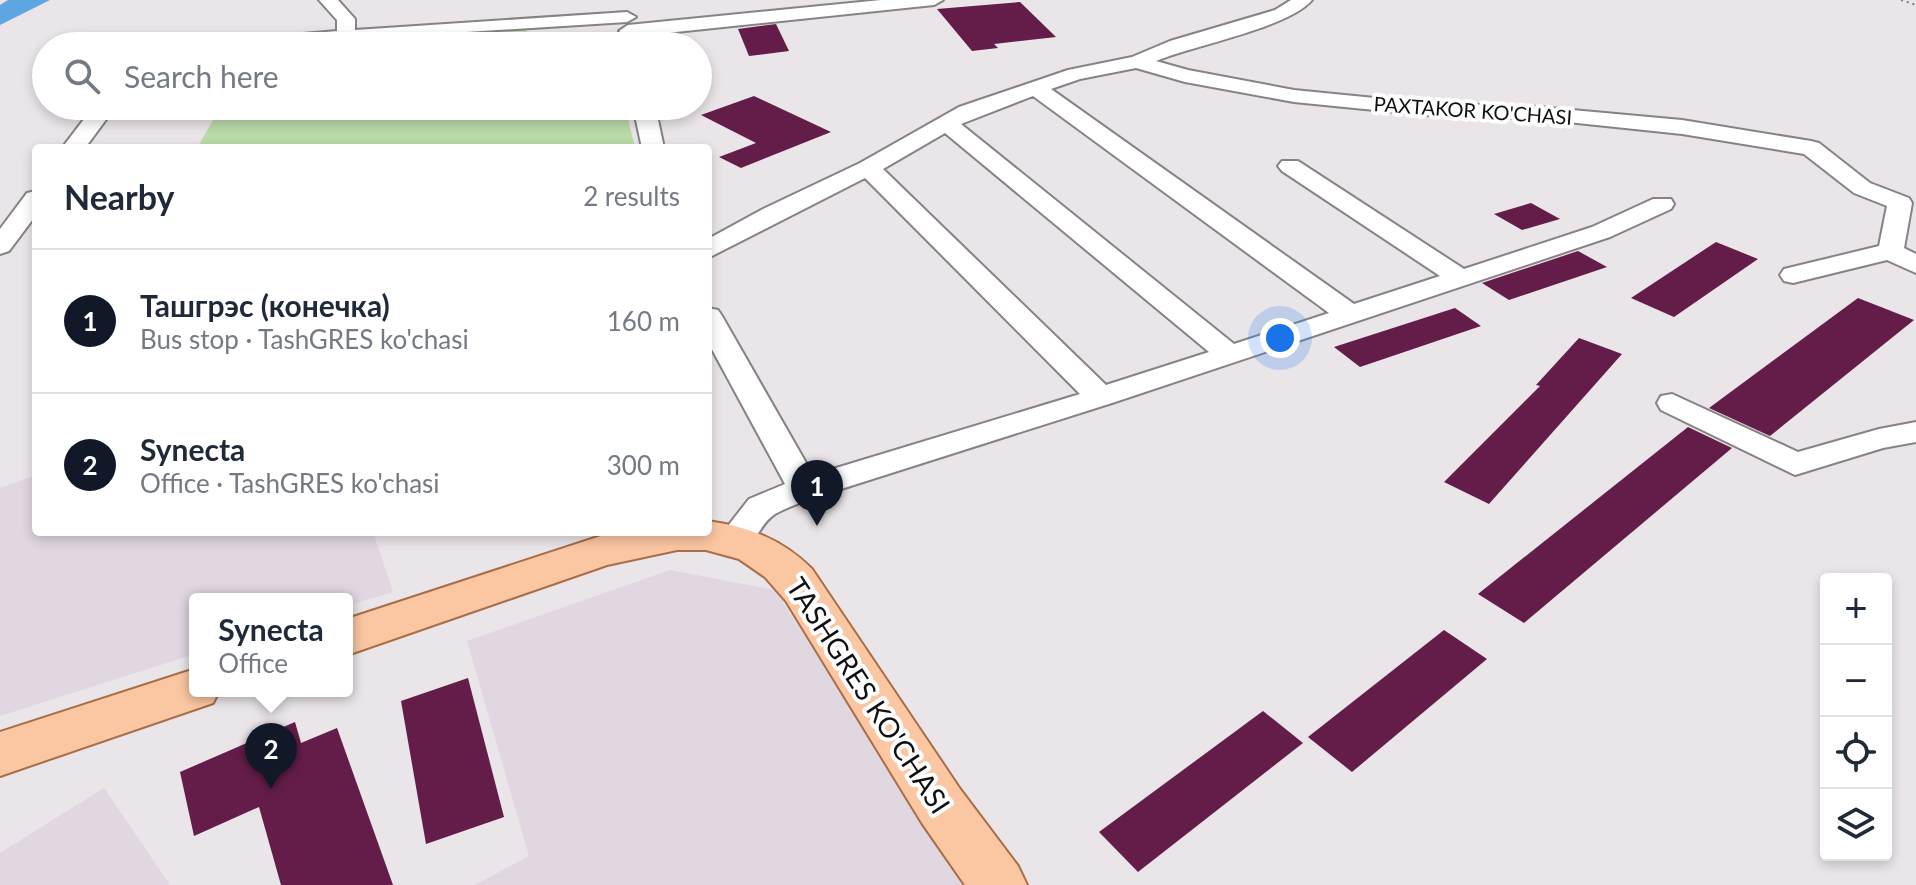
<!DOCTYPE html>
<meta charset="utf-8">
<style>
body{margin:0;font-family:Lato,sans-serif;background:#f6f6f7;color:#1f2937}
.controls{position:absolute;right:24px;bottom:24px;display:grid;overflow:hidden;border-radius:8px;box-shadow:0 4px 12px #0003}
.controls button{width:72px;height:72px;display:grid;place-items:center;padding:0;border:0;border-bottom:2px solid #e0e1e3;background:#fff;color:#1f2937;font:40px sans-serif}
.you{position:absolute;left:1280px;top:338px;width:28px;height:28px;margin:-20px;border:6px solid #fff;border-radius:50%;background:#1a73e8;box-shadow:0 0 0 12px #1a73e833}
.badge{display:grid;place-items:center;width:52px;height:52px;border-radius:50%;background:#111827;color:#fff;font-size:26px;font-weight:700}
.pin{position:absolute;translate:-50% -66px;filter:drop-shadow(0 2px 4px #0008)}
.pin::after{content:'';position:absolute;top:42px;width:28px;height:24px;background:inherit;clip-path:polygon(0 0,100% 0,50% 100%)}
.popup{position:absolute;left:189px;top:593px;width:164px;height:104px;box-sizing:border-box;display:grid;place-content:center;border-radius:8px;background:#fff;filter:drop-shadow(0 2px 6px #0005);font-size:26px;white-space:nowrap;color:#747a83}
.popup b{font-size:30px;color:#1f2937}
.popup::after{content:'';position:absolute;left:50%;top:100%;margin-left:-16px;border:16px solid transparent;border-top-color:#fff}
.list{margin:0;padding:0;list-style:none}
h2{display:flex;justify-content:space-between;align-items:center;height:104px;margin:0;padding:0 32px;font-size:34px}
h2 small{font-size:26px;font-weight:400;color:#747a83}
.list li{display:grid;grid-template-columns:52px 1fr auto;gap:24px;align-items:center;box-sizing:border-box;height:144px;padding:0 32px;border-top:2px solid #e0e1e3}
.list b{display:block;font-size:30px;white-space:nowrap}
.list p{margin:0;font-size:26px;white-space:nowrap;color:#747a83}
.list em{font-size:26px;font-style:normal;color:#747a83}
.icon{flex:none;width:44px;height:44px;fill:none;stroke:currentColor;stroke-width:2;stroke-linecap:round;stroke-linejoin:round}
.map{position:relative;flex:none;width:1916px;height:885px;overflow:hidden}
.search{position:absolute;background:#fff;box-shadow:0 4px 12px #0003;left:32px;top:32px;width:680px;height:88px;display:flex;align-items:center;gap:20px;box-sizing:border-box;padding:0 28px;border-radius:44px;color:#747a83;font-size:30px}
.panel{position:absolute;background:#fff;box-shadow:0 4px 12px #0003;left:32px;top:144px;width:680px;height:392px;border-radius:8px}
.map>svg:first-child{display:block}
.built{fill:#e0d7e1}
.green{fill:#badaa8}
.water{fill:#5fa7e3}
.building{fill:#641d49}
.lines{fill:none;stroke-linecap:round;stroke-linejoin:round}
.minor-casing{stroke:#868387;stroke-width:4}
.major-casing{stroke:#a76e47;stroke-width:4}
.path{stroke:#7f7c7f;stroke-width:2;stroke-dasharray:2 4;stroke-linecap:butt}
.minor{fill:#fff;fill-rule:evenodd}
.major{fill:#fbc6a2;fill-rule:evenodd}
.labels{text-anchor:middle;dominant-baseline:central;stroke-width:8;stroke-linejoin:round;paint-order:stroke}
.far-street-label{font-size:20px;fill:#111011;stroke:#fff}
.near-street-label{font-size:28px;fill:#111011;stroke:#fff}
</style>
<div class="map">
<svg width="1916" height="885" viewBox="0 0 1916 885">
<rect width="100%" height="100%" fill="#e9e5e9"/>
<!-- built -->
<g class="built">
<polygon points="36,475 36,532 373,532 393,592 347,606 347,599 195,599 195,654 0,716 0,488"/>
<polygon points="670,570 775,590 963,885 475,885 529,856 467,641"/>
<polygon points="104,788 170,885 0,885 0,853"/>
</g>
<!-- green -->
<g class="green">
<polygon points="527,25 526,46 269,46"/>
<polygon points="221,106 625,106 635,148 197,148"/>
</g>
<!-- water -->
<polygon class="water" points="8,0 50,0 0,25 0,5"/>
<!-- building -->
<g class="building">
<polygon points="1020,2 1056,37 994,44 998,48 972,51 937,9"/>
<polygon points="776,24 789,51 749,56 738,29"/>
<polygon points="754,96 831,132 741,168 719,157 756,143 701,115"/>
<polygon points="1531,203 1560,219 1522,230 1494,214"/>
<polygon points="1716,242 1758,259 1674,317 1631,298"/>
<polygon points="1578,251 1607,267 1509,300 1482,283"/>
<polygon points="1858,298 1914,320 1770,436 1709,408"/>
<polygon points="1455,308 1481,326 1360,367 1334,347"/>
<polygon points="1579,338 1622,354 1489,504 1444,482 1540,386 1536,385"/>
<polygon points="1688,427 1732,448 1524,623 1478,594"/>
<polygon points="1444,630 1487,659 1352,772 1308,737"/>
<polygon points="468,678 504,817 426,844 401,701"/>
<polygon points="1263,711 1303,743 1138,872 1099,832"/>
<polygon points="295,722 301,743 337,728 393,885 281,885 259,807 194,836 180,772"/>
</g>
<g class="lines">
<!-- minor casing -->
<g class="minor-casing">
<g id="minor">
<polygon points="319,0 338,0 355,19 355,30 627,12 636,17 627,22 291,43 289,39 291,35 337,31 337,20"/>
<polygon points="881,0 943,0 934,5 628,37 619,31 628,25"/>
<path d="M1291,0h21c-24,28 -118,45 -156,61l32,9 106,20 131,13 114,4 143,13 129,21 8,2 51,40 39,15 3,5 -8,45 12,6v19l-29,-13 -94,23 -9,-2 -4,-6 4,-6 95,-23 8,-40 -33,-13 -50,-39 -122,-20 -143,-15 -114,-4 -131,-13 -109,-20 -49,-14 -56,11 -29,10 303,215 86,-28 -158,-105 -4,-5 4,-5h16l166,108 128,-42 61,-28h18l3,5 -3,5 -61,28 -498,166 -296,94c-13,5 -29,10 -41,17 -23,15 -17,45 -52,35l-6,-9 32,-41 36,-15 -77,-142v-34l10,2 4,6 91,159 267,-81 -215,-216 -157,80v-19l55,-30 97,-46 99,-56 109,-37 64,-13 38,-16 105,-31zM1033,96l296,217 -95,31 -273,-220zM945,133l264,219 -103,33 -223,-216z"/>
<polygon points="94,106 116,106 85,148 62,148"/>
<polygon points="633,106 655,106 664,148 642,148"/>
<polygon points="36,191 36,215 9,251 0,254 0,229 27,193"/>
<polygon points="1672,394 1798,452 1879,429 1916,422 1916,442 1883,448 1795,475 1661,410 1657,403 1661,396"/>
</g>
</g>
<!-- major casing -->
<g class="major-casing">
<g id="major">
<path d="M708,521c41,6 74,18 104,48l148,220 58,77 9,19h-62l-43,-62 -136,-222 -21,-24 -26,-18 -33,-9h-29l-70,15 -260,90v-36l266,-87h95z"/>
<polygon points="195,669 195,691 219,691 213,703 0,776 0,732"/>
</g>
</g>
<!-- path -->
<polyline class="path" points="1901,0 1916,5"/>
<!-- minor -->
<use href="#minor" class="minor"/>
<!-- major -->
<use href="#major" class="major"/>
</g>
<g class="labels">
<!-- far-street labels -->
<g class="far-street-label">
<text transform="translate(1473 110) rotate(4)">PAXTAKOR KO'CHASI</text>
</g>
<!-- near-street labels -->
<g class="near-street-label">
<text transform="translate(869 695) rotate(57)">TASHGRES KO'CHASI</text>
</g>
</g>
</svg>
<div class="controls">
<button>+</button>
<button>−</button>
<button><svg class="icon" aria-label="locate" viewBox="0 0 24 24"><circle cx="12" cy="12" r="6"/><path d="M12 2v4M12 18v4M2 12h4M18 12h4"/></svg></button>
<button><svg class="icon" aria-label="layers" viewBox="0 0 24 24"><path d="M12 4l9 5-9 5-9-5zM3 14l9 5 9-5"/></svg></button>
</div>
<div class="you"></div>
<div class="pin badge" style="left:817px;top:526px">1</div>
<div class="pin badge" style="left:271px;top:789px">2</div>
<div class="popup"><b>Synecta</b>Office</div>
<div class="search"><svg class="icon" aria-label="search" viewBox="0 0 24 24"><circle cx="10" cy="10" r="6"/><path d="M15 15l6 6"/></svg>Search here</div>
<section class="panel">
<h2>Nearby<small>2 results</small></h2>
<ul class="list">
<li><span class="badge">1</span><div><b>Ташгрэс (конечка)</b><p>Bus stop · TashGRES ko'chasi</p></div><em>160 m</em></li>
<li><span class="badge">2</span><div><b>Synecta</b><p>Office · TashGRES ko'chasi</p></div><em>300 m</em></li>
</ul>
</section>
</div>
